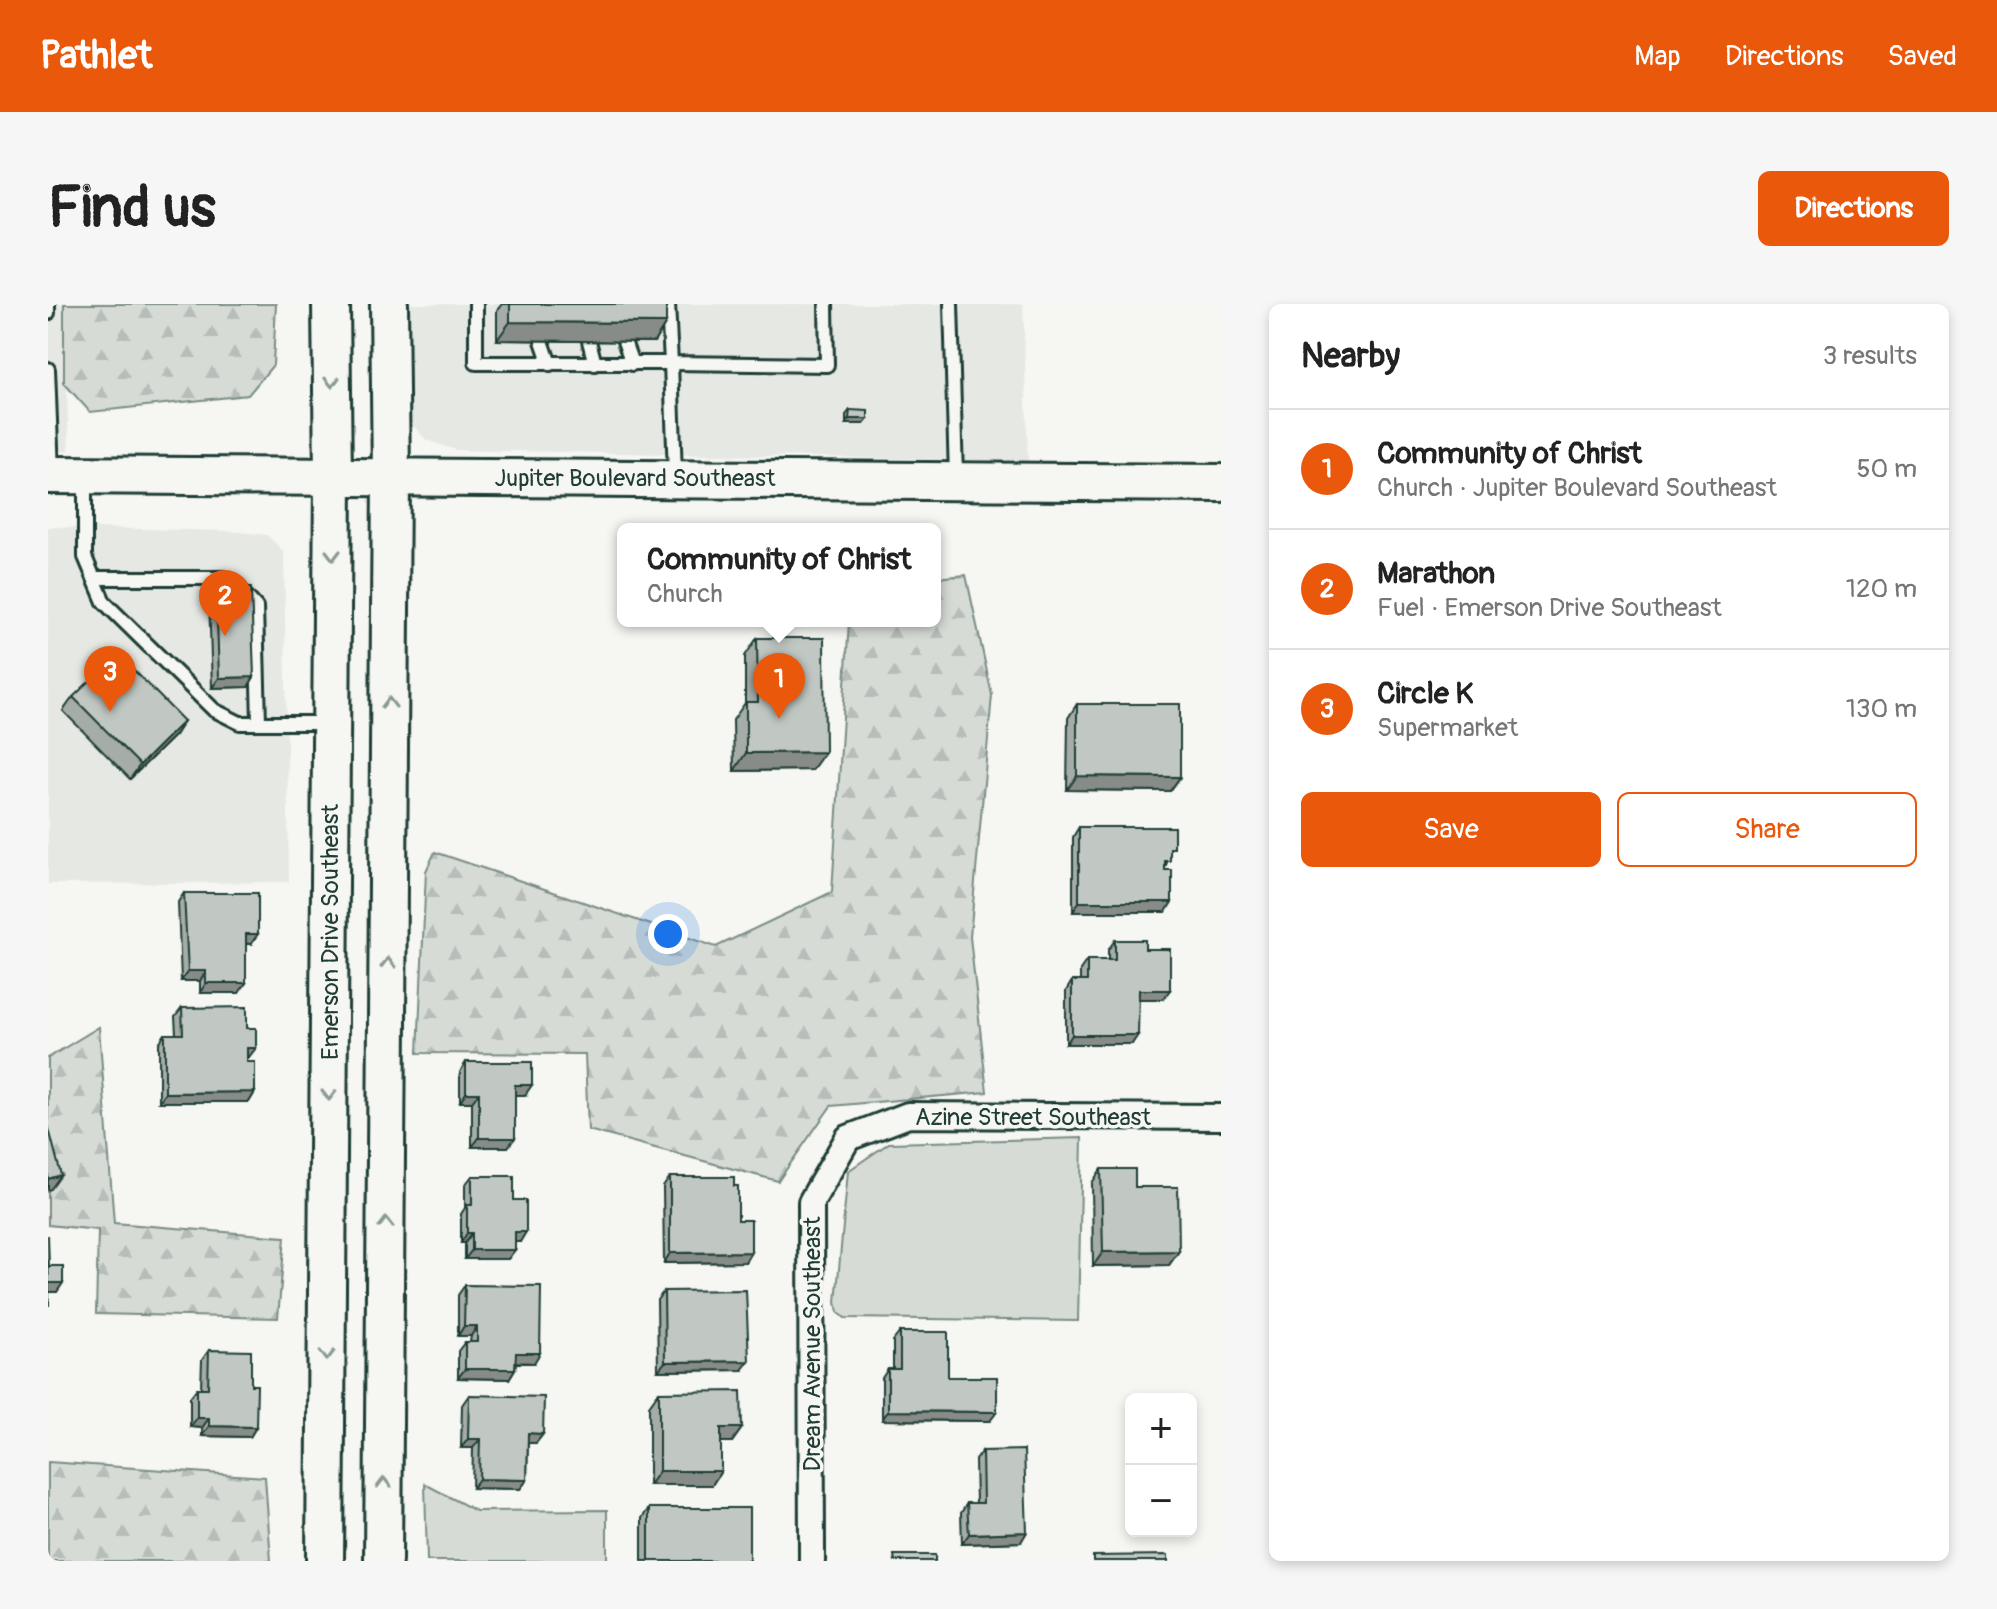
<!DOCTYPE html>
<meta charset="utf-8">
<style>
body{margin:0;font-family:Pangolin,sans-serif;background:#f6f6f6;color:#222}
.controls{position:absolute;right:24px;bottom:24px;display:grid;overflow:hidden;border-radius:12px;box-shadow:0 4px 12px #0003}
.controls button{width:72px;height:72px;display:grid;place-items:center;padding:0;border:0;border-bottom:2px solid #e0e0e0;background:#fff;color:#222;font:40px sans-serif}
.you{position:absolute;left:620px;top:630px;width:28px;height:28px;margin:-20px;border:6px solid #fff;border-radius:50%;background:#1a73e8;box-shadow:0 0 0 12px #1a73e833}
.badge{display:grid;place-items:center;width:52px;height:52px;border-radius:50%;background:#ea580c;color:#fff;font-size:26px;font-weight:700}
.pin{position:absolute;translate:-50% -66px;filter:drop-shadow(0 2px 4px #0008)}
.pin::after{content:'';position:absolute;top:42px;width:28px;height:24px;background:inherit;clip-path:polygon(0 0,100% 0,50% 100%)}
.popup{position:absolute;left:569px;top:219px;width:324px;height:104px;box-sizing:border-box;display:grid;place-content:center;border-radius:12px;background:#fff;filter:drop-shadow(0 2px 6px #0005);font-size:26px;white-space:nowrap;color:#767676}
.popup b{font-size:30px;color:#222}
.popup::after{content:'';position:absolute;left:50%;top:100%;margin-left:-16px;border:16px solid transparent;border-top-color:#fff}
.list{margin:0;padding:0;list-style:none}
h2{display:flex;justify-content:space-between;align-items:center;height:104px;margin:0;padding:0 32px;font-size:34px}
h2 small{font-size:26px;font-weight:400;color:#767676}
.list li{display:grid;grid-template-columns:52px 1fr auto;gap:24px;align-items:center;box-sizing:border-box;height:120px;padding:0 32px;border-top:2px solid #e0e0e0}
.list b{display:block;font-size:30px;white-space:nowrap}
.list p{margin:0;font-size:26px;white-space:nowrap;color:#767676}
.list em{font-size:26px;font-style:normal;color:#767676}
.actions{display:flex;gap:16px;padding:24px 32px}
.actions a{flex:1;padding:18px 0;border:2px solid #ea580c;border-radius:12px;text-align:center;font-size:28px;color:#ea580c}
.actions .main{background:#ea580c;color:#fff}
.map{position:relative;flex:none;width:1173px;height:1257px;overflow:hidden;border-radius:12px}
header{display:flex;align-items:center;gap:48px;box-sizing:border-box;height:112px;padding:0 40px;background:#ea580c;color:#fff}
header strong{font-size:38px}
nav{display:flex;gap:44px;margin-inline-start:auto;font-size:28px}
.intro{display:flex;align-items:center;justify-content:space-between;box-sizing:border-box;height:192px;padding:0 48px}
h1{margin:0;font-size:56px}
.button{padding:20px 36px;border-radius:12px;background:#ea580c;color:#fff;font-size:28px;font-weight:700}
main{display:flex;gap:48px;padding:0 48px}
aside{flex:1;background:#fff;border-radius:12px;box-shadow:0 4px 12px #0003}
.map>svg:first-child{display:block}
.built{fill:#e6e8e4}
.green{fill:#d6dbd6;stroke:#7a8c85;stroke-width:2}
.forest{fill:url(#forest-firs);stroke:#7a8c85;stroke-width:2}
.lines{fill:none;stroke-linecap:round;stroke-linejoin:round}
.lane-casing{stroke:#1f3d34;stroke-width:18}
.street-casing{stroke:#1f3d34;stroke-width:30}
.secondary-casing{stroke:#1f3d34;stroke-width:42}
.lane{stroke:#f6f6f2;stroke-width:12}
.street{stroke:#f6f6f2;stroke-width:24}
.secondary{stroke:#f6f6f2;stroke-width:36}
.wall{fill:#a6aca8;stroke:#1f3d34;stroke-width:2}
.shaded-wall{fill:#878c88;stroke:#1f3d34;stroke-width:2}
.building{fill:#c1c8c3;stroke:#1f3d34;stroke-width:2}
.oneway{stroke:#8a9a93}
.labels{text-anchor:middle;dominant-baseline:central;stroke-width:7;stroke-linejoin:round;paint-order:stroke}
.street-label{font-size:24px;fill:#1f3d34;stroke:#f6f6f2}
</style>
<header>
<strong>Pathlet</strong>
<nav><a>Map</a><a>Directions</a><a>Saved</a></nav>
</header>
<div class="intro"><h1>Find us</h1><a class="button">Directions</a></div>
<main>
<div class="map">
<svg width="1173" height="1257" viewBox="0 0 1173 1257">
<defs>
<pattern id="forest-firs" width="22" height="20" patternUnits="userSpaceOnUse" patternTransform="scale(2)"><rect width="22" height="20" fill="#d6dbd6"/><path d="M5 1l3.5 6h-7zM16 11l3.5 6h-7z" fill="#b7bdb8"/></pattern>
</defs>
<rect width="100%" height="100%" fill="#f6f6f2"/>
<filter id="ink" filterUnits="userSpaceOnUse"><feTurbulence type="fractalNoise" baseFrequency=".0125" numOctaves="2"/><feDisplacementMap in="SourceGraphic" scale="16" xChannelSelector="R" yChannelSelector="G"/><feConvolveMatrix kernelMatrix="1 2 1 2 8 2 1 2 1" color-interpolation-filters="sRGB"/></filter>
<g filter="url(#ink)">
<!-- built -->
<g class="built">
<polygon points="0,0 16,0 21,147 0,147"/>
<polygon points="357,0 975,0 980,157 408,146 378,136 358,113"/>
<polygon points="0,223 182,227 219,231 236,248 241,578 0,580"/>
</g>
<!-- green -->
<g class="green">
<polygon points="1034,834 1030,1017 797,1014 790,1008 788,998 800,867 841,839"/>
<polygon points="377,1180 428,1207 559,1206 559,1257 379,1257"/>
</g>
<!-- forest -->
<g class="forest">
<polygon points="16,0 228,0 225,61 200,91 42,108 16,79"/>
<polygon points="918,271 944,391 922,633 939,788 783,802 730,877 540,826 537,750 370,749 378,567 387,548 668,643 784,588 801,317 887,317 887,274"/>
<polygon points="51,723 66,919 237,933 230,1014 48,1010 50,926 0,921 0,754"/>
<polygon points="0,1158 217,1173 223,1257 0,1257"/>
</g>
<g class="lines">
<!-- lane casing -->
<g class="lane-casing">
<g id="lane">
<polyline points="428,0 428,59 623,59 627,171"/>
<polyline points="620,0 623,59 779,61 778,0"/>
<polyline points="903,0 908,173"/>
<polyline points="0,9 0,0"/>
<polyline points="494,37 502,60"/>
<polyline points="541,37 547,60"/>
<polyline points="576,37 584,60"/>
<polyline points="0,65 4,169"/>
<polyline points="37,174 37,253 56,298 166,406 192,419 278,419"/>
<polyline points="46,274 175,274 188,281 208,303 211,419"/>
</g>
</g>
<!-- street casing -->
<g class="street-casing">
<polyline id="street" points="764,1257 763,898 800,834 860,811 1173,813"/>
</g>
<!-- secondary casing -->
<g class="secondary-casing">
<g id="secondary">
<polyline points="0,171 1173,179"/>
<polyline points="277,1257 285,173 283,0"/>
<polyline points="335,1257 343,173 341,0"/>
</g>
</g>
<!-- lane -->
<use href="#lane" class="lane"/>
<!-- street -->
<use href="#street" class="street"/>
<!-- secondary -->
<use href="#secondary" class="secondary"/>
</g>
<!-- wall -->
<g class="wall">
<polygon points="454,0 618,0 618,19 606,38 449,36 449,6"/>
<polygon points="802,106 820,115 816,120 798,120 798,111"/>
<polygon points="168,285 206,373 200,383 164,384 161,294"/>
<polygon points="709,334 764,466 686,467 685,416 697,399 697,352"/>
<polygon points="25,393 136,417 127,431 82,475 15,407"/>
<polygon points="1029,400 1132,473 1122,487 1019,486 1020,414"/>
<polygon points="1031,523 1122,550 1117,564 1118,608 1025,608 1025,533"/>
<polygon points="136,589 203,640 198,640 191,689 152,689 152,677 133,677 130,598"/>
<polygon points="1067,636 1097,645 1115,695 1091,695 1084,740 1018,740 1018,687 1024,677 1032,677 1032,666 1039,656 1060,656 1060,646"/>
<polygon points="134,704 199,724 201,753 199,753 199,758 207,788 201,798 111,798 111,739 117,730 128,730 127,713"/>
<polygon points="418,758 477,791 467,791 460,843 424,843 424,798 412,798 412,768"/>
<polygon points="1053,865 1087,883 1131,947 1121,961 1045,962 1044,879"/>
<polygon points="424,872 466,896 472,938 467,938 460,955 417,955 417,939 413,939 413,910 417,904 417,881"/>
<polygon points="622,873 686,882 690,916 703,948 697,958 616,959 615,883"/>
<polygon points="417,981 486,1059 468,1059 467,1065 461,1075 410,1074 410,1047 417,1038 422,1038 423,1032 410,1032 410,991"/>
<polygon points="616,987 694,1066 610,1067 609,996"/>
<polygon points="852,1028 900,1073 942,1117 834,1116 834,1074 840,1065 845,1065 845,1037"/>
<polygon points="161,1046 203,1081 208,1123 202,1133 154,1132 154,1124 142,1123 142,1093 149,1084 153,1084 154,1056"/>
<polygon points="611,1088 694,1124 684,1138 673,1138 673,1167 664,1181 601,1181 601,1102"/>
<polygon points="421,1091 495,1130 488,1139 480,1139 479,1176 472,1185 424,1184 425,1144 413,1144 414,1101"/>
<polygon points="934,1147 973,1238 914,1240 913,1209 919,1199 928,1199 927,1156"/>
<polygon points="601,1204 701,1257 594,1257 594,1214"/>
</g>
<!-- shaded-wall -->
<g class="shaded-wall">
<polygon points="462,18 618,19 606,38 449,36"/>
<polygon points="801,115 820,115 816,120 798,120"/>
<polygon points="206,373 200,383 164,384 171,374"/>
<polygon points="136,417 127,431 82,475 92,461"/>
<polygon points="777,448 764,466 686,467 698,449"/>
<polygon points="1029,472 1132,473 1122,487 1019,486"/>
<polygon points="1031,598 1124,598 1118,608 1025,608"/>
<polygon points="198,630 210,630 203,640 192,639"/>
<polygon points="140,667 158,667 152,677 133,677"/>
<polygon points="158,679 198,679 191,689 152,689"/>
<polygon points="1091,686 1122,686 1115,695 1084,695"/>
<polygon points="1024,731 1090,731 1084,740 1018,740"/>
<polygon points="199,744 208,744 201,753 192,753"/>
<polygon points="467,781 484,781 477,791 461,791"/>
<polygon points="207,788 201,798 111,798 117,789"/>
<polygon points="418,789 431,789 424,798 412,798"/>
<polygon points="431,834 467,834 460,843 424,843"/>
<polygon points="13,871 3,885 0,886 0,875"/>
<polygon points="467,928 478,928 472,938 460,938"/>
<polygon points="419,929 424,929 417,939 413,939"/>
<polygon points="424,946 467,946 460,955 417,955"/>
<polygon points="1131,947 1121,961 1045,962 1055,948"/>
<polygon points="703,948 697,958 616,959 622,949"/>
<polygon points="1,979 15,979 9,988 0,988"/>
<polygon points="416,1022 429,1022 423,1032 410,1032"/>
<polygon points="468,1049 492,1049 486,1059 461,1058"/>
<polygon points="701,1057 694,1066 610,1067 617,1058"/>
<polygon points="417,1065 467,1065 461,1075 410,1074"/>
<polygon points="840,1107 949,1108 942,1117 834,1116"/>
<polygon points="149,1114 161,1114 154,1124 142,1123"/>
<polygon points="161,1122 208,1123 202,1133 154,1132"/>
<polygon points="673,1124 694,1124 684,1138 663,1138"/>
<polygon points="480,1129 495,1130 488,1139 473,1139"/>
<polygon points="420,1135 432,1135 425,1144 413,1144"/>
<polygon points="611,1167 673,1167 664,1181 601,1181"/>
<polygon points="431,1175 479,1176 472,1185 424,1184"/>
<polygon points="979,1228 973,1238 914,1240 921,1230"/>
</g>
<!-- building -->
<g class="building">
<polygon points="462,0 618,0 618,19 462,18"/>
<polygon points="802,106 820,107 820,115 801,115"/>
<polygon points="203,284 206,373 171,374 168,285"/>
<polygon points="709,334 776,334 777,448 698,449 698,398 710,398"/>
<polygon points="70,350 136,417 92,461 25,393"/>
<polygon points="1029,400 1132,400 1132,473 1029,472"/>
<polygon points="1031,523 1126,523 1126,544 1122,544 1122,557 1117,557 1117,566 1124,566 1124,598 1031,598"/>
<polygon points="136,589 210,589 210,630 198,630 198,679 158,679 158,667 140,667"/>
<polygon points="1067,636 1097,636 1097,645 1122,645 1122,686 1091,686 1090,731 1024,731 1024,677 1039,677 1039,656 1067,656"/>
<polygon points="199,703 199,724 208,724 208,744 199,744 199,758 207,758 207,788 117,789 117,730 135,730 134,704"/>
<polygon points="418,758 484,758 484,781 467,781 467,834 431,834 431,789 418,789"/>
<polygon points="0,821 13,871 0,875"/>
<polygon points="1053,865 1087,865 1087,883 1130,883 1131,947 1055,948"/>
<polygon points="424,872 466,872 466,896 478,896 478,928 467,928 467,946 424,946 424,929 419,929 419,901 424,901"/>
<polygon points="622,873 686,873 686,882 690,882 690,916 703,916 703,948 622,949"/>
<polygon points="0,931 1,962 15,962 15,979 1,979 1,1002"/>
<polygon points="417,981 493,982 492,1049 468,1049 467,1065 417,1065 417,1038 429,1038 429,1022 416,1022"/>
<polygon points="698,986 701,1057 617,1058 616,987"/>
<polygon points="852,1028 900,1028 900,1073 949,1073 949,1108 840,1107 840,1065 852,1065"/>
<polygon points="161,1046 203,1047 203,1081 209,1081 208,1123 161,1122 161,1114 149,1114 149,1084 160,1084"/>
<polygon points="693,1087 694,1124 673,1124 673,1167 611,1167 611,1088"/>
<polygon points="421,1091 496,1093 495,1130 480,1129 479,1176 431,1175 432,1135 420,1135"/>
<polygon points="976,1146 979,1228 921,1230 919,1199 935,1199 934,1147"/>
<rect x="601" y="1204" width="100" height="53"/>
<polygon points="846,1251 887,1251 887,1257 847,1257"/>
<polygon points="1120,1251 1120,1257 1045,1257 1045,1252"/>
</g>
<!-- one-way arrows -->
<defs><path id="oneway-chevron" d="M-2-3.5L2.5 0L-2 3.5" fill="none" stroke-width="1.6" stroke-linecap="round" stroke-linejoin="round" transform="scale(2)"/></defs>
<g class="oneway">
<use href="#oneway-chevron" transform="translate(284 78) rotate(89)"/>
<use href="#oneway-chevron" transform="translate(285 251) rotate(90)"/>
<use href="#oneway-chevron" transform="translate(341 399) rotate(-90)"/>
<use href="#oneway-chevron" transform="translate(340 659) rotate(-90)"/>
<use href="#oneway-chevron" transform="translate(281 791) rotate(90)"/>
<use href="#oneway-chevron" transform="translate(338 919) rotate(-90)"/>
<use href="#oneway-chevron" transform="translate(279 1051) rotate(90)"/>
<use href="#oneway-chevron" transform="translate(336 1179) rotate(-90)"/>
</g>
</g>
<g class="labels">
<!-- street labels -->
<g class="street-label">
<text x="587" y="174">Jupiter Boulevard Southeast</text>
<text transform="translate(282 628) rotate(-90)">Emerson Drive Southeast</text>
<text x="985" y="813">Azine Street Southeast</text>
<text transform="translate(764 1040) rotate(-90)">Dream Avenue Southeast</text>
</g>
</g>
</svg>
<div class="controls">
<button>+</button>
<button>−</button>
</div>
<div class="you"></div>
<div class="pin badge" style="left:731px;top:415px">1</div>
<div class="popup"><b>Community of Christ</b>Church</div>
<div class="pin badge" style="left:177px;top:332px">2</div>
<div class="pin badge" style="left:62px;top:408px">3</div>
</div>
<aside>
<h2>Nearby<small>3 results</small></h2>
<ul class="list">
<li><span class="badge">1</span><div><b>Community of Christ</b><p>Church · Jupiter Boulevard Southeast</p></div><em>50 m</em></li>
<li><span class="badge">2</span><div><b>Marathon</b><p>Fuel · Emerson Drive Southeast</p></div><em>120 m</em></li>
<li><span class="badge">3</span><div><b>Circle K</b><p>Supermarket</p></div><em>130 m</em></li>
</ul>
<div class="actions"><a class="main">Save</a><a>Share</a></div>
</aside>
</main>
